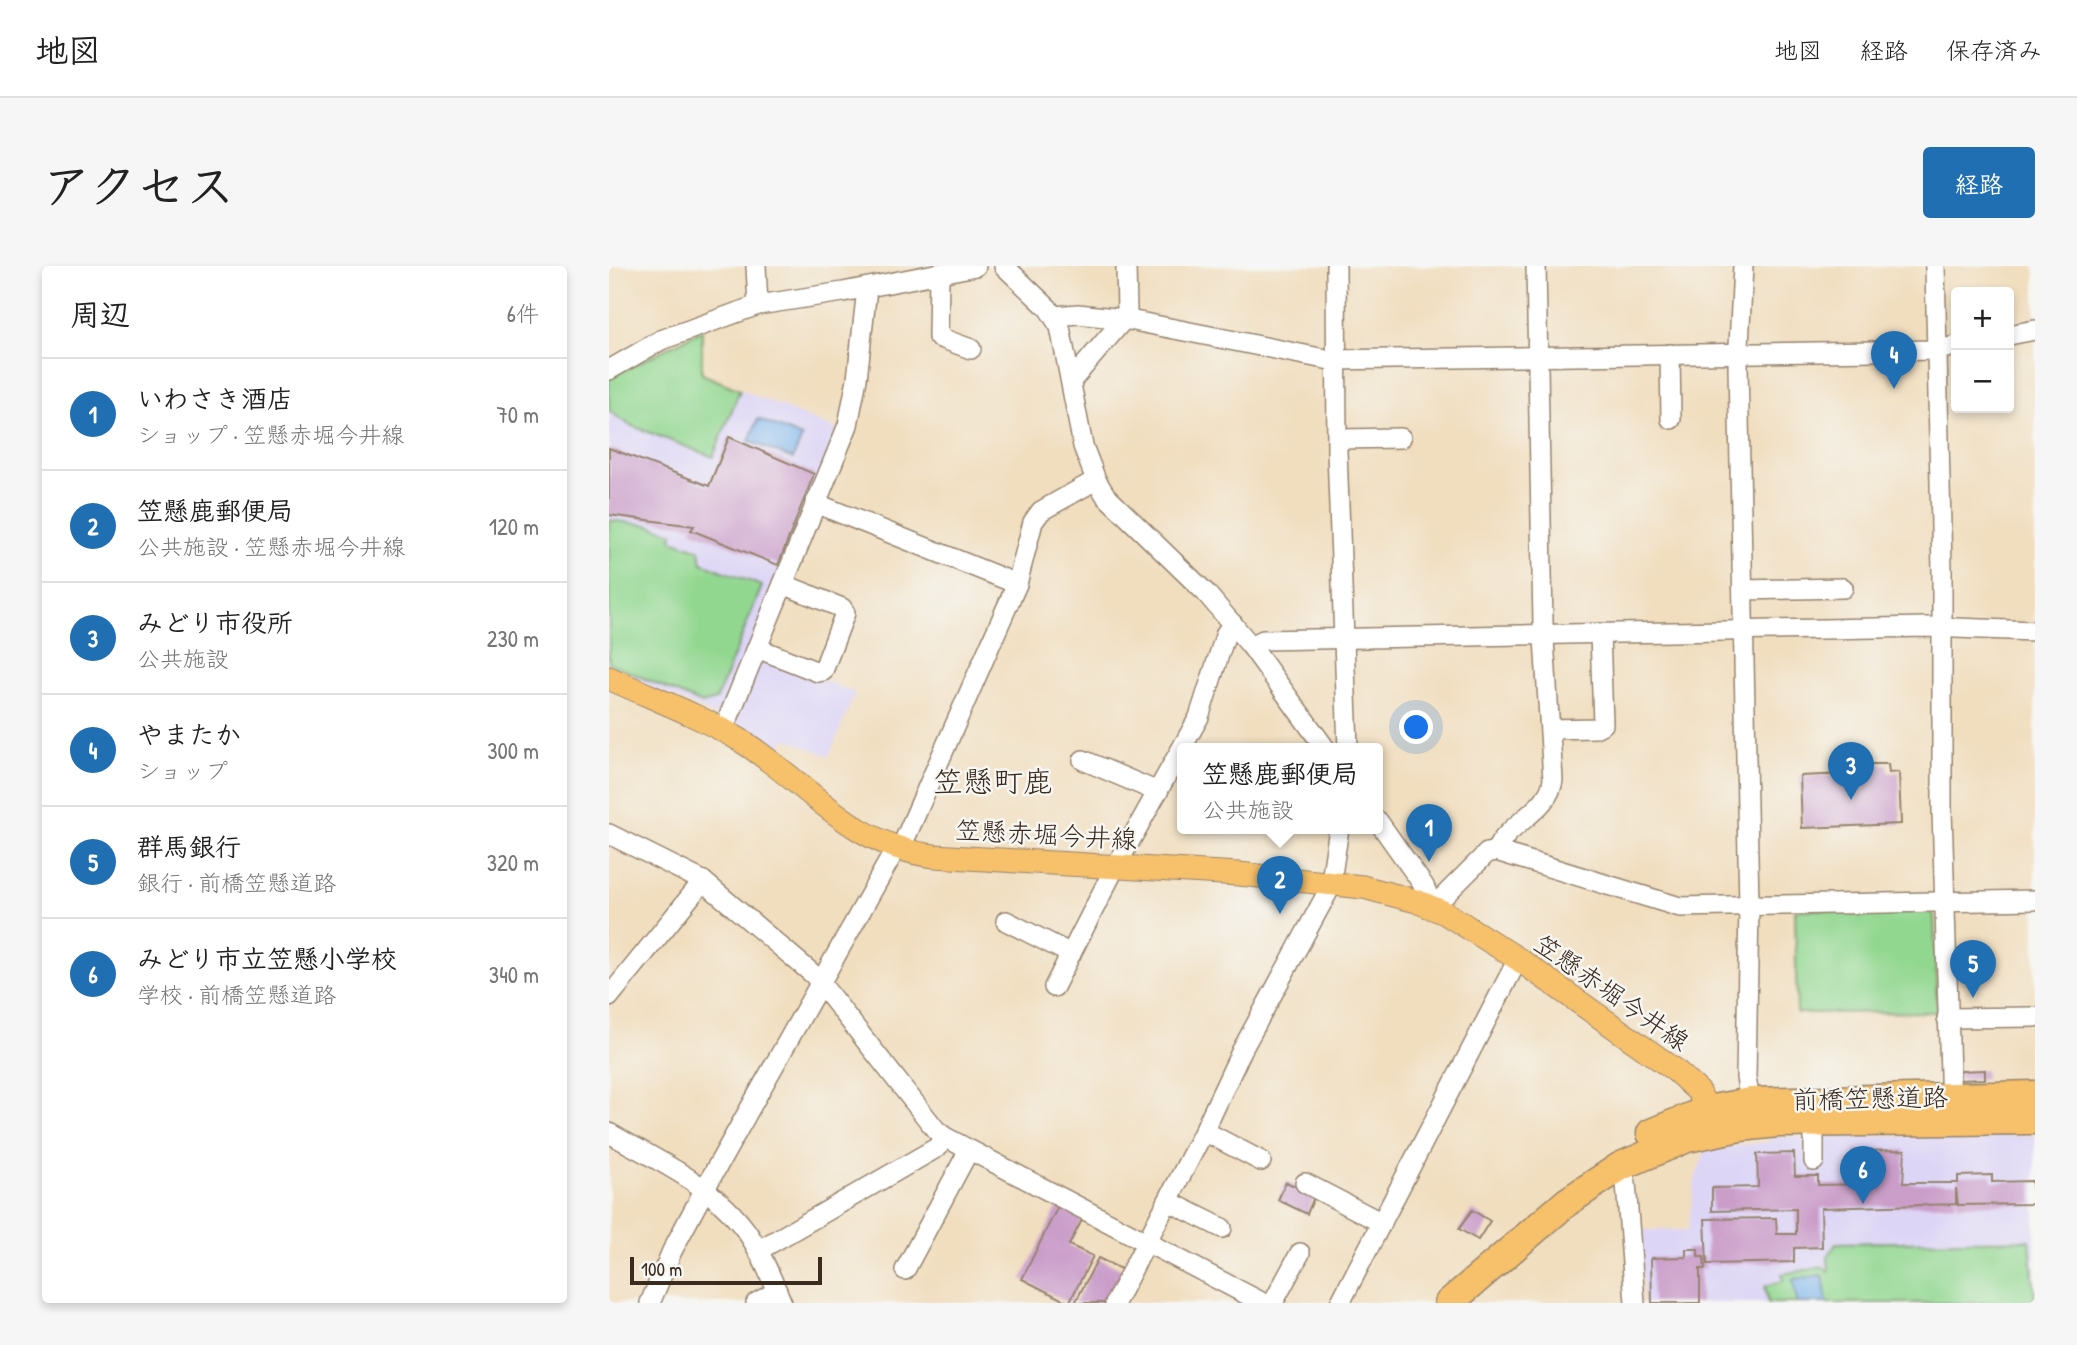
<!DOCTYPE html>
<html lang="ja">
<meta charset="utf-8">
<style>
body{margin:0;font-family:"Patrick Hand","Klee One",sans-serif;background:#f6f6f6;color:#222}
.controls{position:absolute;right:21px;top:21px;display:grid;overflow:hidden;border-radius:7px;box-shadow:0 4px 10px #0003}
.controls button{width:63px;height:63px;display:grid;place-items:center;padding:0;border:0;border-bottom:2px solid #e0e0e0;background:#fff;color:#222;font:35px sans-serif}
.scale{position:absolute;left:21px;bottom:18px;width:192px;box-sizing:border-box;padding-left:7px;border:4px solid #3b2a1e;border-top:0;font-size:19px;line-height:24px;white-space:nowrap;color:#3b2a1e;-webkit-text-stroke:5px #f6f6f2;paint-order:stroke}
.you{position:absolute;left:808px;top:462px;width:24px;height:24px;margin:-18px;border:5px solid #fff;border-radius:50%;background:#1a73e8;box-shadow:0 0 0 10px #1a73e833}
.badge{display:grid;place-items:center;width:46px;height:46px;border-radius:50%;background:#1f6fb2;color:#fff;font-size:23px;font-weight:700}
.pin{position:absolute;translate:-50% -58px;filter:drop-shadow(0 2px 4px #0008)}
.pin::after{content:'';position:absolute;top:37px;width:24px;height:21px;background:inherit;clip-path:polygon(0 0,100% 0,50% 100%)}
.popup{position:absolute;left:568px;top:477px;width:206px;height:91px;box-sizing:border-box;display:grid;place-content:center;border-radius:7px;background:#fff;filter:drop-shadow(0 2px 5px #0005);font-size:23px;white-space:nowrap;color:#767676}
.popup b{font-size:26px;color:#222}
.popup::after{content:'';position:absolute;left:50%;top:100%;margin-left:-14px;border:14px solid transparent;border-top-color:#fff}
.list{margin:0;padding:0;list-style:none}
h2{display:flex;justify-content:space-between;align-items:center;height:91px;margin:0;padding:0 28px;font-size:30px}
h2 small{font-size:23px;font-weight:400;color:#767676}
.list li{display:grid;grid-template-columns:46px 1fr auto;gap:21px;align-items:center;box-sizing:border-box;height:112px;padding:0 28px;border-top:2px solid #e0e0e0}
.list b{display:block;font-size:26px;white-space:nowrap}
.list p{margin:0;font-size:23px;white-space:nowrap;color:#767676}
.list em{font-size:23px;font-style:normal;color:#767676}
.map{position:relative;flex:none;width:1426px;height:1037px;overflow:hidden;border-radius:7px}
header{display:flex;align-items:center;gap:42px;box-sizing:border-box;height:98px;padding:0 35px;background:#fff;border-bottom:2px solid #e0e0e0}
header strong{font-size:33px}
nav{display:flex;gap:38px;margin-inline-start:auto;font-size:24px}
.intro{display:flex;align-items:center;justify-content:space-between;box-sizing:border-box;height:168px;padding:0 42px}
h1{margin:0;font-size:49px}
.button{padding:18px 32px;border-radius:7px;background:#1f6fb2;color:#fff;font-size:24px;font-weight:700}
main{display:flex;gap:42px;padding:0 42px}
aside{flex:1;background:#fff;border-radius:7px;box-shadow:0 4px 10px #0003}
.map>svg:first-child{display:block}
.built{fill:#ddd5f6}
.green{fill:#92d790;stroke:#668057;stroke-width:2}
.water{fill:#7db4ec;stroke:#5c6f85;stroke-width:2}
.building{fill:#cb9eca}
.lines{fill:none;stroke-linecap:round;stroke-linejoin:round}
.minor-casing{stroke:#96846e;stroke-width:22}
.major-casing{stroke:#96846e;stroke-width:25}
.highway-casing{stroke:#96846e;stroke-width:31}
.minor{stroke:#fff;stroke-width:19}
.major{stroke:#f7c06b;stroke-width:23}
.highway{stroke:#f7c06b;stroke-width:28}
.labels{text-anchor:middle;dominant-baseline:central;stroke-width:5;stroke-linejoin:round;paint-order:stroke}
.street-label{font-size:26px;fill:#3b2a1e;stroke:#f6f6f2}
.quarter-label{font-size:30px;fill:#3b2a1e;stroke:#f6f6f2}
</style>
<header>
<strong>地図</strong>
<nav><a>地図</a><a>経路</a><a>保存済み</a></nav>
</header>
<div class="intro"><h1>アクセス</h1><a class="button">経路</a></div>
<main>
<aside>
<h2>周辺<small>6件</small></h2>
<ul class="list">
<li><span class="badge">1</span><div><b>いわさき酒店</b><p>ショップ · 笠懸赤堀今井線</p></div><em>70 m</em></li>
<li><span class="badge">2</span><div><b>笠懸鹿郵便局</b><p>公共施設 · 笠懸赤堀今井線</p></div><em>120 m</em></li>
<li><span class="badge">3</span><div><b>みどり市役所</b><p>公共施設</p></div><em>230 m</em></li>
<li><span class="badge">4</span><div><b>やまたか</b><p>ショップ</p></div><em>300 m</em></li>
<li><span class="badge">5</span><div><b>群馬銀行</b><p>銀行 · 前橋笠懸道路</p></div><em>320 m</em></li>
<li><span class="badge">6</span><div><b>みどり市立笠懸小学校</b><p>学校 · 前橋笠懸道路</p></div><em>340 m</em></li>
</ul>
</aside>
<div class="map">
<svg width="1426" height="1037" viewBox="0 0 1426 1037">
<rect width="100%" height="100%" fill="#f6f6f2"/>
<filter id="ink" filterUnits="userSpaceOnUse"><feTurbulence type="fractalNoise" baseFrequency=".0143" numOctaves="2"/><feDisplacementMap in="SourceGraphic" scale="14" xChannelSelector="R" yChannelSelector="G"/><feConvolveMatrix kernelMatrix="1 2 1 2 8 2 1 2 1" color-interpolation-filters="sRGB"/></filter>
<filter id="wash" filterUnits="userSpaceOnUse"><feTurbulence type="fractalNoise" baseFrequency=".00686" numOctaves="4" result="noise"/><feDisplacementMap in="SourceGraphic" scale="28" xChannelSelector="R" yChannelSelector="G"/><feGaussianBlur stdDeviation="1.57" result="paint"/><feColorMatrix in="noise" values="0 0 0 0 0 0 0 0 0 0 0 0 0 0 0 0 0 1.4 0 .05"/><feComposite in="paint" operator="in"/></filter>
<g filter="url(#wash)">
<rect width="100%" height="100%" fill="#f1debf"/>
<!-- built -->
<g class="built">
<polygon points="93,64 93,108 229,164 112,452 0,403 0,112"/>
<polygon points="150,388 246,427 220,490 176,472 168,489 125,461"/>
<polygon points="1426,869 1426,1037 1035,1037 1030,964 1079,964 1086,913 1097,883 1159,876 1166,871"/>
</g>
<!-- green -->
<g class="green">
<polygon points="93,64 93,108 131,124 104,191 21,159 0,145 0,112"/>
<polygon points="0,254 39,259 64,267 63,274 91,284 93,297 153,320 107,434 93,438 0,397"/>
<polygon points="1317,642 1325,649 1328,746 1188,747 1186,644"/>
<polygon points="1421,974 1426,1037 1159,1037 1156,1020 1174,1015 1173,1008 1214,1001 1220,1006 1219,991 1227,977"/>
</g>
<!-- water -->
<g class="water">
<polygon points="149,153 193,171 184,193 140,175"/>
<polygon points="1214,1009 1218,1037 1188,1037 1184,1013"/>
</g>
<g id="blocks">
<!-- building -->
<g class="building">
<polygon points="120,171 205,208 169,299 82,264 85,260 0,249 0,182 100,220"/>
<polygon points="1261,498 1279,498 1280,507 1290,506 1292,558 1193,562 1191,510 1260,507"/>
<polygon points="1376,804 1376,813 1349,814 1349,805"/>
<polygon points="1296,884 1294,917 1349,917 1349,910 1383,909 1383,916 1423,915 1424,938 1349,939 1347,922 1347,938 1212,942 1213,981 1185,982 1185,996 1098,998 1096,953 1167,952 1168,968 1187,968 1187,943 1103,945 1103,922 1149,921 1148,888 1185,887 1186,910 1209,910 1209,919 1269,918 1269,905 1258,905 1257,900 1247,900 1246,885"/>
<polygon points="677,916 706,929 698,948 669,934"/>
<polygon points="450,938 475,950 460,979 484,990 460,1037 413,1013"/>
<polygon points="863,944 881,955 869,974 850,963"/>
<polygon points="1077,983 1089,983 1089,991 1095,991 1096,1003 1091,1003 1091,1037 1043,1037 1042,992 1077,991"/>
<polygon points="489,992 516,1005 499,1037 466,1037"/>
</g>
</g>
</g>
<g filter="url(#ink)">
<use href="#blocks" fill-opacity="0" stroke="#96846e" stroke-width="2"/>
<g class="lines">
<!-- minor casing -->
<g class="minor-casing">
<g id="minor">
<polyline points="147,0 149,39"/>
<polyline points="395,0 439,42 451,61 474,180 487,214 497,230 597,327 642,380 716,482"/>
<polyline points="727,0 728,185 739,482"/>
<polyline points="1134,0 1129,100 1140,639 1137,811 1141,836"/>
<polyline points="1326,0 1333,304 1333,544 1342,842"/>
<polyline points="330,8 329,71 362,83"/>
<polyline points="446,50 469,48 515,53 721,94 1328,84 1347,80"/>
<polyline points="1400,69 1426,64"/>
<polyline points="1061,88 1062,153"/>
<polyline points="0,104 52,74 149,39 234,26 367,0"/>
<polyline points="463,114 515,53 518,45 517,0"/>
<polyline points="729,173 792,172"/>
<polyline points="206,237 408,318"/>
<polyline points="1134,324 1234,322"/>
<polyline points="642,380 654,374 1319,361 1426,365"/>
<polyline points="148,382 209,406 214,405 236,347 233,342 174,318"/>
<polyline points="942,463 986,462 994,458 991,367"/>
<polyline points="114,465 239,159 248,113 258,22"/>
<polyline points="474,494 549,526"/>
<polyline points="769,555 815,620 824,641"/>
<polyline points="0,568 94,615 205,709 327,864 336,871 654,1037"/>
<path d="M887,585c11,-28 53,-40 57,-71l-10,-157 -7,-357"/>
<polyline points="824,641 878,587 887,585 1071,641 1426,634"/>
<polyline points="397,655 462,688"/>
<polyline points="445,721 501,611 590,451 617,367 624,358"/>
<polyline points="0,731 94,615"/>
<polyline points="1338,752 1426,751"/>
<polyline points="1205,856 1205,895"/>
<polyline points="595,865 652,895"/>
<path d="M0,867c49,28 107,53 140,102 14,21 23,45 33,68"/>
<polyline points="1012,900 1017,917 1026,1037"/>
<polyline points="696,917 773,957"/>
<polyline points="559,935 613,962"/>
<polyline points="150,984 329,881 336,871"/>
<polyline points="296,1004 360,884"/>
<polyline points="41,1037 63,985 99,917 281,593 295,575 408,318 424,256 432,245 487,214"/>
<polyline points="147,1037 168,1025"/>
<polyline points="506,1037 595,865 633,784 721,622 730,562"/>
<polyline points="664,1037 691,987"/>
<polyline points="731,1037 909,693"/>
</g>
</g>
<!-- major casing -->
<g class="major-casing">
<path id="major" d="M0,412c43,20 90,37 131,62 67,42 110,106 194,116l305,18 124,13 53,14 29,12 73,46 157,111 24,22 8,18"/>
</g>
<!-- highway casing -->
<g class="highway-casing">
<g id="highway">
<polyline points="1042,867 1098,844 1141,836 1426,829"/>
<polyline points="840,1037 958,936 1012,900 1078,872 1131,861 1169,857 1426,854"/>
</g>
</g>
<!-- minor -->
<use href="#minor" class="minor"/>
<!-- major -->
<use href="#major" class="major"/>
<!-- highway -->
<use href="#highway" class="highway"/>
</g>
</g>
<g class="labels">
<!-- street labels -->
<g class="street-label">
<text transform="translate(437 568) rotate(3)">笠懸赤堀今井線</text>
<text transform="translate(1003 726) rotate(35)">笠懸赤堀今井線</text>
<text transform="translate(1261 832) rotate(-1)">前橋笠懸道路</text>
</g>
<!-- quarter labels -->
<g class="quarter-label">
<text x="384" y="515">笠懸町鹿</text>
</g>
</g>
</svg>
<div class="controls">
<button>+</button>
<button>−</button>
</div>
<div class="scale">100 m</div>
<div class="you"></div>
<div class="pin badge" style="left:820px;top:596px">1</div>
<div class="pin badge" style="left:671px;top:648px">2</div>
<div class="popup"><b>笠懸鹿郵便局</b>公共施設</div>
<div class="pin badge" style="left:1242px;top:534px">3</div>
<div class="pin badge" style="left:1285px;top:123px">4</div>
<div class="pin badge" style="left:1364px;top:732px">5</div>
<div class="pin badge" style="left:1254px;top:938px">6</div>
</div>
</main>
